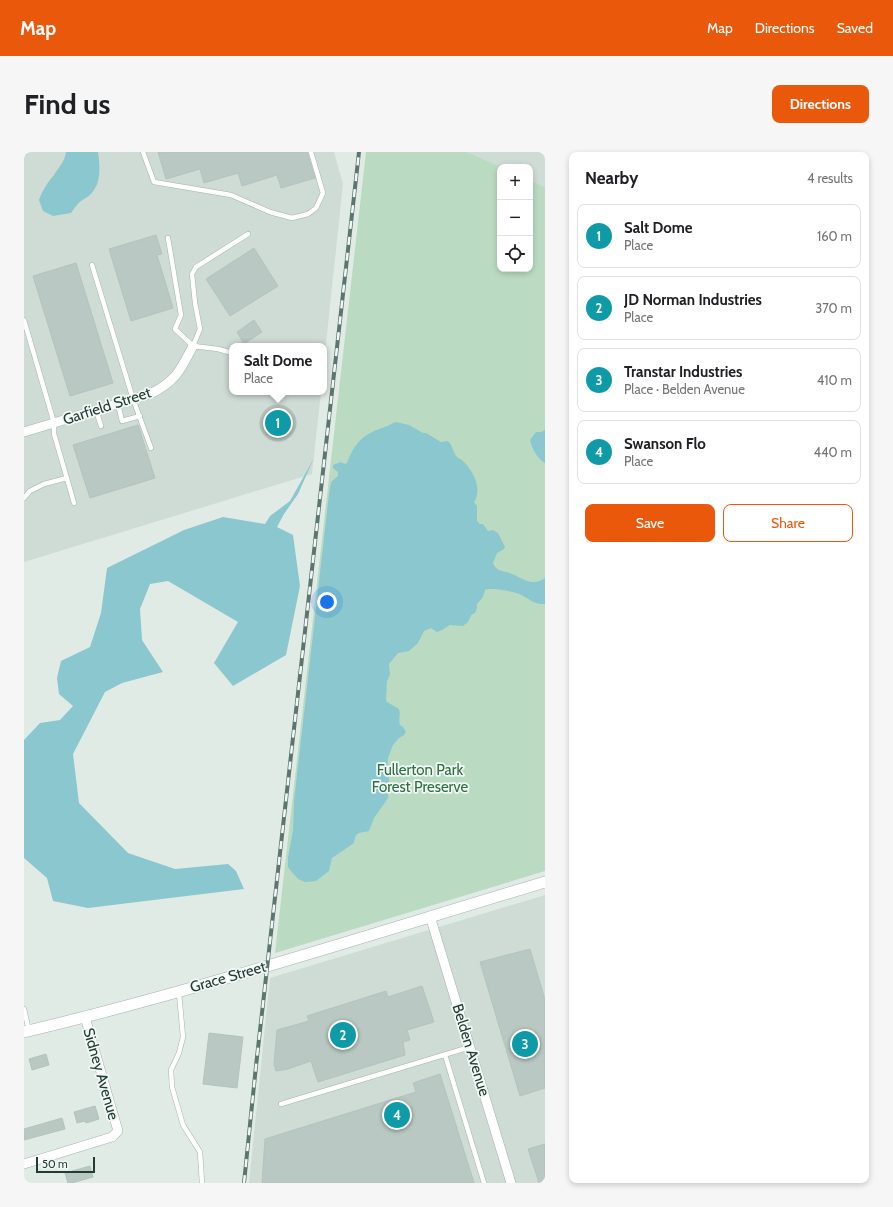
<!DOCTYPE html>
<meta charset="utf-8">
<style>
body{margin:0;font-family:Cabin,sans-serif;background:#f6f6f6;color:#202124}
.controls{position:absolute;right:12px;top:12px;display:grid;overflow:hidden;border-radius:8px;box-shadow:0 2px 6px #0003}
.controls button{width:36px;height:36px;display:grid;place-items:center;padding:0;border:0;border-bottom:1px solid #e0e0e0;background:#fff;color:#202124;font:20px sans-serif}
.scale{position:absolute;left:12px;bottom:10px;width:59px;box-sizing:border-box;padding-left:4px;border:2px solid #223b33;border-top:0;font-size:11px;line-height:14px;white-space:nowrap;color:#223b33;-webkit-text-stroke:3px #f1f7f4;paint-order:stroke}
.you{position:absolute;left:303px;top:450px;width:14px;height:14px;margin:-10px;border:3px solid #fff;border-radius:50%;background:#1a73e8;box-shadow:0 0 0 6px #1a73e833}
.badge{display:grid;place-items:center;width:26px;height:26px;border-radius:50%;background:#ea580c;color:#fff;font-size:13px;font-weight:700}
.pin{position:absolute;translate:-50% -50%;border:2px solid #fff;box-shadow:0 1px 4px #0006}
.popup{position:absolute;left:205px;top:191px;width:98px;height:52px;box-sizing:border-box;display:grid;place-content:center;border-radius:8px;background:#fff;filter:drop-shadow(0 1px 3px #0005);font-size:13px;white-space:nowrap;color:#757577}
.popup b{font-size:15px;color:#202124}
.popup::after{content:'';position:absolute;left:50%;top:100%;margin-left:-8px;border:8px solid transparent;border-top-color:#fff}
.list{margin:0;padding:0;list-style:none}
h2{display:flex;justify-content:space-between;align-items:center;height:52px;margin:0;padding:0 16px;font-size:17px}
h2 small{font-size:13px;font-weight:400;color:#757577}
.list li{display:grid;grid-template-columns:26px 1fr auto;gap:12px;align-items:center;box-sizing:border-box;height:64px;margin:0 8px 8px;padding:0 8px;border:1px solid #e0e0e0;border-radius:8px}
.list b{display:block;font-size:15px;white-space:nowrap}
.list p{margin:0;font-size:13px;white-space:nowrap;color:#757577}
.list em{font-size:13px;font-style:normal;color:#757577}
.actions{display:flex;gap:8px;padding:12px 16px}
.actions a{flex:1;padding:9px 0;border:1px solid #ea580c;border-radius:8px;text-align:center;font-size:14px;color:#ea580c}
.actions .main{background:#ea580c;color:#fff}
.icon{flex:none;width:22px;height:22px;fill:none;stroke:currentColor;stroke-width:2;stroke-linecap:round;stroke-linejoin:round}
.map{position:relative;flex:none;width:521px;height:1031px;overflow:hidden;border-radius:8px}
header{display:flex;align-items:center;gap:24px;box-sizing:border-box;height:56px;padding:0 20px;background:#ea580c;color:#fff}
header strong{font-size:19px}
nav{display:flex;gap:22px;margin-inline-start:auto;font-size:14px}
.intro{display:flex;align-items:center;justify-content:space-between;box-sizing:border-box;height:96px;padding:0 24px}
h1{margin:0;font-size:28px}
.button{padding:10px 18px;border-radius:8px;background:#ea580c;color:#fff;font-size:14px;font-weight:700}
main{display:flex;gap:24px;padding:0 24px}
aside{flex:1;background:#fff;border-radius:8px;box-shadow:0 2px 6px #0003}
.map>svg:first-child{display:block}
.built{fill:#cfdbd5}
.green{fill:#badbc2}
.water{fill:#8ac7ce}
.building{fill:#b9c8c2;stroke:#b3c4bc}
.lines{fill:none;stroke-linecap:round;stroke-linejoin:round}
.service-casing{stroke:#a4b3ad;stroke-width:5.5}
.minor-casing{stroke:#a4b3ad;stroke-width:10}
.tertiary-casing{stroke:#a4b3ad;stroke-width:12}
.service{stroke:#fff;stroke-width:4.5}
.minor{stroke:#fff;stroke-width:9}
.tertiary{stroke:#fff;stroke-width:11}
.rail-casing{stroke:#5c766e;stroke-width:4}
.rail{stroke:#f1f7f4;stroke-width:2.5;stroke-dasharray:8;stroke-linecap:butt}
.labels{text-anchor:middle;dominant-baseline:central;stroke-width:3.5;stroke-linejoin:round;paint-order:stroke}
.street-label{font-size:15px;fill:#223b33;stroke:#f1f7f4}
.park-label{font-size:15px;fill:#2e7044;stroke:#f1f7f4}
</style>
<header>
<strong>Map</strong>
<nav><a>Map</a><a>Directions</a><a>Saved</a></nav>
</header>
<div class="intro"><h1>Find us</h1><a class="button">Directions</a></div>
<main>
<div class="map">
<svg width="521" height="1031" viewBox="0 0 521 1031">
<rect width="100%" height="100%" fill="#e1ebe6"/>
<!-- built -->
<g class="built">
<polygon points="0,0 310,0 319,32 300,210 300,194 208,194 208,240 297,240 288,322 0,410"/>
<polygon points="443,0 521,0 521,35 506,28 506,15 477,15"/>
<polygon points="521,743 521,1031 225,1031 246,826"/>
</g>
<!-- green -->
<polygon class="green" points="342,0 443,0 477,15 476,117 506,117 506,28 521,35 521,719 251,801"/>
<!-- water -->
<g class="water">
<path d="M42,0h32c2,16 4,32 -9,44 -3,2 -6,3 -8,5 -4,3 -7,8 -10,12l-18,3 -10,-5 -4,-11c3,-9 9,-18 15,-25 5,-8 11,-14 12,-23z"/>
<path d="M372,270l13,3 14,8h3l15,9c2,0 4,-1 6,-1 5,1 6,12 10,16 1,1 3,2 5,3 11,10 21,29 12,42l3,4v15l3,3h3l5,7 5,-1 5,3 7,14 -1,2 -7,4 -4,10c4,10 11,7 19,11 12,5 20,13 33,4v26c-13,1 -15,-6 -26,-10 -7,-3 -28,-7 -34,-4l-2,7 -6,7v4l-2,5 -4,2 -3,7 -5,4 -13,-1 -8,5 -5,2 -6,-4 -7,3 -6,12 -9,8 -11,2 -9,11 1,11 -3,6 -1,19 1,2 12,7c2,6 -1,10 1,16l3,2 3,5 -2,3 -5,3 -6,7 -5,13 -1,13 2,8 -1,19 -14,20 -5,13c-10,3 -13,-1 -15,12l-22,15 -3,13 -13,10 -11,1 -7,-3 -7,-8 -3,-4v-9l5,-28 1,-29 35,-307 2,-12 7,-6v-4l-5,-4v-3l8,-3 4,2 2,-1c8,-21 16,-29 38,-36 4,-1 7,-4 11,-5z"/>
<path d="M521,278v33c-8,-5 -13,-14 -15,-23l6,-8h5z"/>
<polygon points="290,306 274,342 260,362 253,375 269,383 276,434 262,503 209,534 190,511 214,470 144,429 126,432 116,457 118,488 139,520 98,531 81,540 49,602 55,651 104,701 151,717 204,712 212,719 220,737 64,756 29,749 23,726 0,706 0,588 16,571 36,568 49,554 35,542 33,526 37,509 66,495 77,461 83,416 160,378 199,365 241,372 246,364 266,349"/>
</g>
<!-- building -->
<g class="building">
<polygon points="134,0 283,0 291,26 257,36 253,23 218,34 214,21 180,31 176,17 142,27"/>
<polygon points="132,83 138,102 133,103 149,156 107,169 85,97"/>
<polygon points="230,96 254,134 206,164 182,127"/>
<polygon points="52,111 89,231 46,244 9,124"/>
<polygon points="230,168 238,180 220,192 213,180"/>
<circle cx="254" cy="271" r="18"/>
<polygon points="114,273 131,326 66,346 49,293"/>
<polygon points="506,797 521,848 521,936 496,944 456,810"/>
<polygon points="398,834 410,870 383,878 386,888 379,890 381,903 294,930 287,909 264,917 252,919 250,912 253,878 285,869 283,864 362,839 364,845"/>
<polygon points="185,881 219,885 213,936 179,932"/>
<polygon points="22,902 25,913 8,918 5,907"/>
<polygon points="416,922 450,1031 238,1031 241,987 392,940 389,931"/>
<polygon points="71,954 75,967 62,971 61,969 53,971 50,960"/>
<polygon points="38,966 41,977 0,988 0,977"/>
<polygon points="521,992 521,1031 515,1031 504,997"/>
<polygon points="66,1014 69,1025 48,1031 44,1031 41,1021"/>
</g>
<g class="lines">
<!-- service casing -->
<g class="service-casing">
<g id="service">
<polyline points="119,0 130,30 207,43 246,60 268,66 284,62 292,56 299,41 287,0"/>
<polyline points="0,1 1,0"/>
<polyline points="144,86 157,163 151,177 169,194 194,197 208,201"/>
<polyline points="68,113 109,247 127,296"/>
<polyline points="0,168 30,271 30,282 33,292 50,351"/>
<polyline points="169,194 176,177 171,151 168,122 172,115 224,82"/>
<polyline points="94,252 98,269 116,264"/>
<polyline points="72,258 77,274"/>
<polyline points="0,346 6,339 20,332 43,326"/>
<polyline points="155,841 159,885 155,901 147,918 148,935 159,973 176,1000 178,1031"/>
<polyline points="0,857 5,879"/>
<polyline points="421,903 460,1031"/>
<polyline points="257,952 446,895"/>
</g>
</g>
<!-- minor casing -->
<g class="minor-casing">
<g id="minor">
<path d="M0,280l126,-38c26,-13 30,-23 43,-48"/>
<polyline points="406,764 487,1031"/>
<polyline points="0,1012 88,985 94,979 61,865"/>
</g>
</g>
<!-- tertiary casing -->
<g class="tertiary-casing">
<path id="tertiary" d="M0,880c176,-42 348,-98 521,-150"/>
</g>
<!-- service -->
<use href="#service" class="service"/>
<!-- minor -->
<use href="#minor" class="minor"/>
<!-- tertiary -->
<use href="#tertiary" class="tertiary"/>
<!-- rail casing -->
<g class="rail-casing">
<polyline id="rail" points="220,1031 232,914 335,0"/>
</g>
<!-- rail -->
<use href="#rail" class="rail"/>
</g>
<g class="labels">
<!-- street labels -->
<g class="street-label">
<text transform="translate(83 254) rotate(-18)">Garfield Street</text>
<text transform="translate(204 825) rotate(-16)">Grace Street</text>
<text transform="translate(447 898) rotate(73)">Belden Avenue</text>
<text transform="translate(77 922) rotate(74)">Sidney Avenue</text>
</g>
<!-- park labels -->
<g class="park-label">
<text x="396" y="618">Fullerton Park<tspan x="396" dy="17">Forest Preserve</tspan></text>
</g>
</g>
</svg>
<div class="controls">
<button>+</button>
<button>−</button>
<button><svg class="icon" aria-label="locate" viewBox="0 0 24 24"><circle cx="12" cy="12" r="6"/><path d="M12 2v4M12 18v4M2 12h4M18 12h4"/></svg></button>
</div>
<div class="scale">50 m</div>
<div class="you"></div>
<div class="pin badge" style="left:254px;top:271px;background:#0f9aa8">1</div>
<div class="popup"><b>Salt Dome</b>Place</div>
<div class="pin badge" style="left:319px;top:883px;background:#0f9aa8">2</div>
<div class="pin badge" style="left:501px;top:892px;background:#0f9aa8">3</div>
<div class="pin badge" style="left:373px;top:963px;background:#0f9aa8">4</div>
</div>
<aside>
<h2>Nearby<small>4 results</small></h2>
<ul class="list">
<li><span class="badge" style="background:#0f9aa8">1</span><div><b>Salt Dome</b><p>Place</p></div><em>160 m</em></li>
<li><span class="badge" style="background:#0f9aa8">2</span><div><b>JD Norman Industries</b><p>Place</p></div><em>370 m</em></li>
<li><span class="badge" style="background:#0f9aa8">3</span><div><b>Transtar Industries</b><p>Place · Belden Avenue</p></div><em>410 m</em></li>
<li><span class="badge" style="background:#0f9aa8">4</span><div><b>Swanson Flo</b><p>Place</p></div><em>440 m</em></li>
</ul>
<div class="actions"><a class="main">Save</a><a>Share</a></div>
</aside>
</main>
